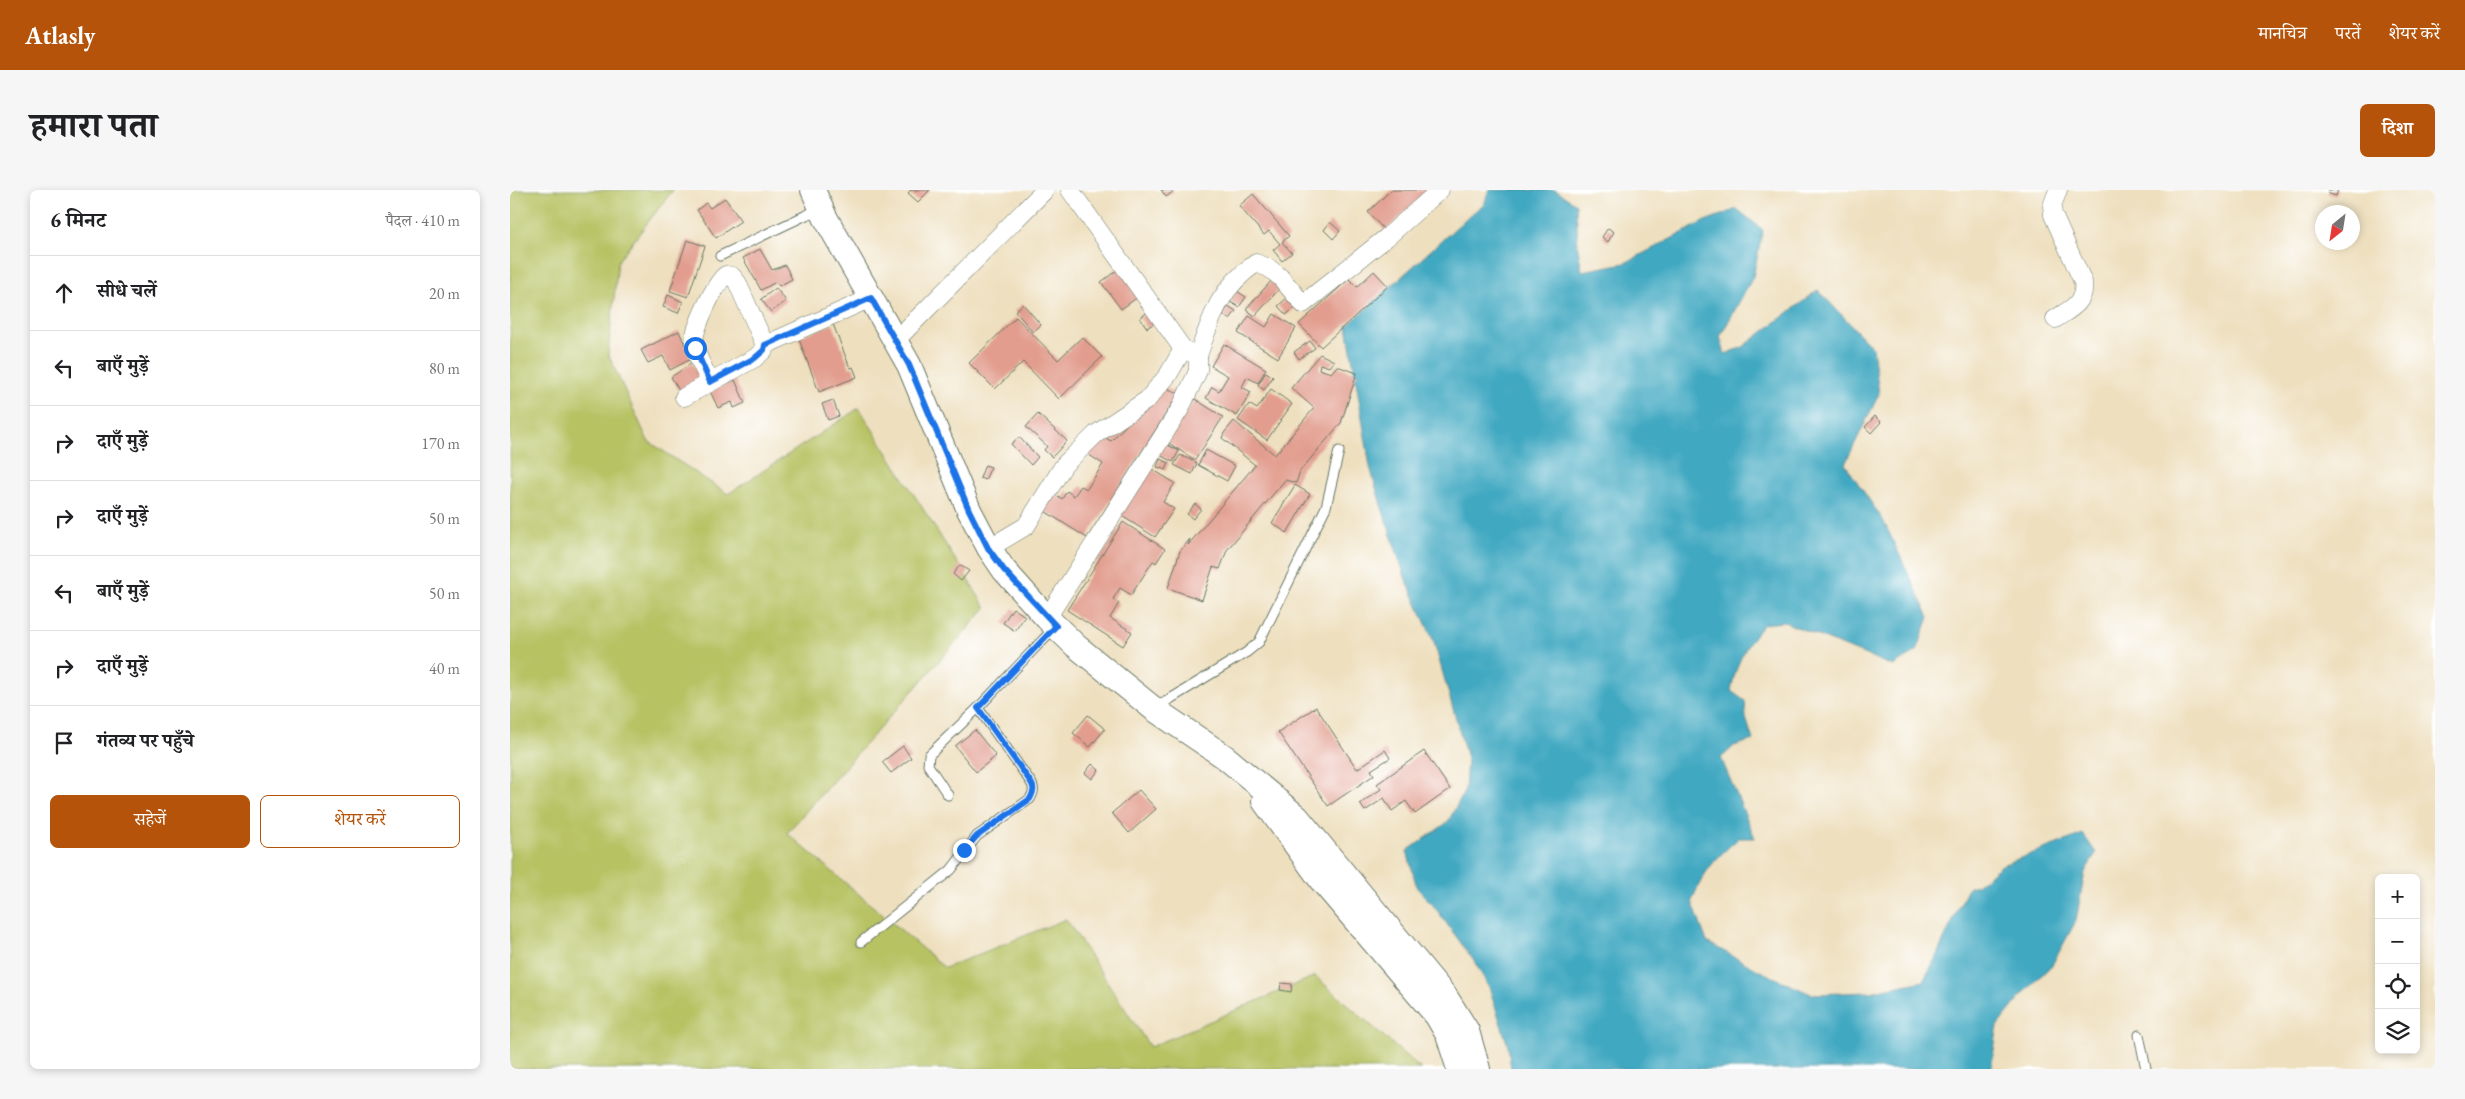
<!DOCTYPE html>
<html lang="hi">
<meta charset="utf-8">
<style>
body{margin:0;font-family:"EB Garamond","Noto Serif Devanagari",serif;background:#f6f6f6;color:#202124}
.controls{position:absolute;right:15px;bottom:15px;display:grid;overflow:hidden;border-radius:8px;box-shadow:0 2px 8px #0003}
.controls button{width:45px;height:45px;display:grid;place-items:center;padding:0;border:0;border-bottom:1px solid #e0e0e0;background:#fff;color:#202124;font:25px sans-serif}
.compass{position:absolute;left:1805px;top:15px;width:45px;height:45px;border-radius:50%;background:#fff;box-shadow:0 2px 8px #0003;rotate:210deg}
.stop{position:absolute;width:15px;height:15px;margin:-11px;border:4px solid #1a73e8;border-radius:50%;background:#fff}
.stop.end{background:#1a73e8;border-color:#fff;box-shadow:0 1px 5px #0008}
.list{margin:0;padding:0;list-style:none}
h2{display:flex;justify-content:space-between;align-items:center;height:65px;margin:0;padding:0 20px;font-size:21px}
h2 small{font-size:16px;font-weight:400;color:#757577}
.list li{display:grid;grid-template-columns:32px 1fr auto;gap:15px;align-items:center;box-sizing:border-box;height:75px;padding:0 20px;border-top:1px solid #e0e0e0}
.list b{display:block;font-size:19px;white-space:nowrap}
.list em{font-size:16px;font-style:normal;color:#757577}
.actions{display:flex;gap:10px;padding:15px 20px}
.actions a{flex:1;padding:11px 0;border:1px solid #b45309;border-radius:8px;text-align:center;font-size:18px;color:#b45309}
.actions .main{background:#b45309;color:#fff}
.icon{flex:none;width:28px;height:28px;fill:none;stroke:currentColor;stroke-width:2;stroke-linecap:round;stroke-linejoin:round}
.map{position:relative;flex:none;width:1925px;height:879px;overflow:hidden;border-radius:8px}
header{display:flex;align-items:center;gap:30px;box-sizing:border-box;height:70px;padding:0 25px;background:#b45309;color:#fff}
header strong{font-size:24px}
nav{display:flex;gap:28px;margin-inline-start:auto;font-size:18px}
.intro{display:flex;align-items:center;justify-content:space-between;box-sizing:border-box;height:120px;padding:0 30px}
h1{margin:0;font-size:35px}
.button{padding:12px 22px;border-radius:8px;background:#b45309;color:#fff;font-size:18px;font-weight:700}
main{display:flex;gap:30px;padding:0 30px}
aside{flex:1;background:#fff;border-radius:8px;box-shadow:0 2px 8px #0003}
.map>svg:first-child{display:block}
.green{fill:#b7c264;stroke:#6b804c}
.water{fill:#41a8c1;stroke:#30727a}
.building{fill:#e29d8e}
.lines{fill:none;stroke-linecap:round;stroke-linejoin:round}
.lane-casing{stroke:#677664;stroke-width:11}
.street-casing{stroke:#677664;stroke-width:19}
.secondary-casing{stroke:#677664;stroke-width:26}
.lane{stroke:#fff;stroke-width:9}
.street{stroke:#fff;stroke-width:18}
.secondary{stroke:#fff;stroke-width:24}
.route{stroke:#1a73e8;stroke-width:6}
</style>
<header>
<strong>Atlasly</strong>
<nav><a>मानचित्र</a><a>परतें</a><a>शेयर करें</a></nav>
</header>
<div class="intro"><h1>हमारा पता</h1><a class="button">दिशा</a></div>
<main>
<aside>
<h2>6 मिनट<small>पैदल · 410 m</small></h2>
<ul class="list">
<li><svg class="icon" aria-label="ahead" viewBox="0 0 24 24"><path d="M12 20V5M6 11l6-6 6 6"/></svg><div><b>सीधे चलें</b></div><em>20 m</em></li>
<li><svg class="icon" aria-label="left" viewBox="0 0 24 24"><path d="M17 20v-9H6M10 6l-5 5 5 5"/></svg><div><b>बाएँ मुड़ें</b></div><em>80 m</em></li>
<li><svg class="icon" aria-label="right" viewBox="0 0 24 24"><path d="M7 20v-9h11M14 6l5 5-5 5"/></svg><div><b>दाएँ मुड़ें</b></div><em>170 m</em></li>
<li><svg class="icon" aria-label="right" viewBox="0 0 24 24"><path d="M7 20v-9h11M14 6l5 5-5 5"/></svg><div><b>दाएँ मुड़ें</b></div><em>50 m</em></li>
<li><svg class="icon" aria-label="left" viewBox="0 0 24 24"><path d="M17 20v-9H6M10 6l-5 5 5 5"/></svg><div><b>बाएँ मुड़ें</b></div><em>50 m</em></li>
<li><svg class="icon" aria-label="right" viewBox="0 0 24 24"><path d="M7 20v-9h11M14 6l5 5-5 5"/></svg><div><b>दाएँ मुड़ें</b></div><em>40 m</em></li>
<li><svg class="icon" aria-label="arrive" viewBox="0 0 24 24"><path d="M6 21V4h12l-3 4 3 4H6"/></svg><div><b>गंतव्य पर पहुँचे</b></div></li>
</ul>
<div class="actions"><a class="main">सहेजें</a><a>शेयर करें</a></div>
</aside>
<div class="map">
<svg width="1925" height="879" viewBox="0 0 1925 879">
<rect width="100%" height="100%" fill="#fff"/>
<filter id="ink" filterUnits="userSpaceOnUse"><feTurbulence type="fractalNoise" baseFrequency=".02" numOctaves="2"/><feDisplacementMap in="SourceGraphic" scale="10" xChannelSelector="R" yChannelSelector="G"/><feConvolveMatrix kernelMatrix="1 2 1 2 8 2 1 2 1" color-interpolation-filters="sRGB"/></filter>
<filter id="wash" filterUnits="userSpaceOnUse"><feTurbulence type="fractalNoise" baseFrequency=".0096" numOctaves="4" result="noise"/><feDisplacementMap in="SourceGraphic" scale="20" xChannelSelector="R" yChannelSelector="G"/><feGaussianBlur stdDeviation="1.12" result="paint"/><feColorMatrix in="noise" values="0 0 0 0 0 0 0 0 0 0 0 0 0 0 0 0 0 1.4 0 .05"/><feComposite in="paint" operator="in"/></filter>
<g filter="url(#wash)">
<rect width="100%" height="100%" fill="#eedfbe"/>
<!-- green -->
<polygon class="green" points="0,0 163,0 108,71 98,164 138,251 218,304 349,218 476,418 277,643 435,778 556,729 640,857 805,786 911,879 0,879"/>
<!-- water -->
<path class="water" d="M979,0h66l21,14 2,45 4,22 43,-8 80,-42 32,-12 26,21 -10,47 -33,60 5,17 18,-7 75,-57 55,58 6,46 -34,70 38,56 46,97 -12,34 -24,15 -109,-44 -20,2c-19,21 -28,40 -33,67l14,10 1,17 7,22 -19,6 -13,12 34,80h-16c-24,21 -35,32 -47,63l15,41 53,29 51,23 59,-2 53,-11c18,-30 29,-63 46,-94l8,-2 25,-20 81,-31 13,19 -11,19 -9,49 -24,44 -30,30 -24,30 -7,44h-480l-3,-23 -19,-59 -15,-26 -41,-56 -16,-17 -10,-37 41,-29 17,-32 2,-32 -33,-116 -29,-65 -24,-72 -11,-38 -23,-141 124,-112 13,-9z"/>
<g id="blocks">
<!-- building -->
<g class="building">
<polygon points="401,0 420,0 408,12 398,3"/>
<polygon points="651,0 665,0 656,7"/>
<polygon points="881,0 918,0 875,41 858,22"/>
<polygon points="1818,0 1828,0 1826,6 1817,3"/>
<polygon points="743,4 779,46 772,52 782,63 772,71 763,60 770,54 759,41 754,45 729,16"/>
<polygon points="215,8 231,31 206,48 187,20 196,13 200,18"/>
<polygon points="820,32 830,41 823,49 814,40"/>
<polygon points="1098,38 1104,42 1098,52 1092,47"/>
<polygon points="177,50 195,56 178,107 160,101"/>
<polygon points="250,59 262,80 275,75 282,89 269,96 266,92 251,100 233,68"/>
<polygon points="610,78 631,105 611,119 591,92"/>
<polygon points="864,81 878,96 811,157 789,134 839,89 847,97"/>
<polygon points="762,90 771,97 745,126 736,119"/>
<polygon points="266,98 276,111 261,122 251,109"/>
<polygon points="727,101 736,107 729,117 720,112"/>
<polygon points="158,105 173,112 168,123 153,117"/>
<polygon points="779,106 788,115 776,125 768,116"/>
<polygon points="513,114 531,135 523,142 505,121"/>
<polygon points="718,116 726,121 720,129 713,125"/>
<polygon points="639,121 647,131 637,138 630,128"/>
<polygon points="764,124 786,138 768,168 728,143 739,126 756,137"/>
<polygon points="506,127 548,170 572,147 592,167 549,209 513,172 485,199 459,173"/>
<polygon points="323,134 340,178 343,177 347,187 309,202 288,147"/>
<polygon points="169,141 181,169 160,180 153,166 138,173 131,160"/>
<polygon points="800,151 805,158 789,169 784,162"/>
<polygon points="714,154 756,179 748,193 737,187 732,197 741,202 727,226 696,208 702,197 709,201 718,186 701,176"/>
<polygon points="810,164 824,171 819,177 810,174 809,179 821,183 827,176 847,183 831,233 790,281 786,293 775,290 717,360 710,379 703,377 692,410 658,398 670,361 680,349 678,355 745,275 712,248 714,243 724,231 765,265 804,218 781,198"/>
<polygon points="182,173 192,188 170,202 161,187"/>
<polygon points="756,182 763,187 754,200 748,195"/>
<polygon points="225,190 235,213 224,218 222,212 208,218 200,201"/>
<polygon points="653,197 669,203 577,348 533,320 544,303 552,309 557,301 564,306 571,296 577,299 593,274 573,261 592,246 601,251"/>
<polygon points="761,199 782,214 757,250 728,230 739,214 747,219"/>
<polygon points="685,209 713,227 685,270 657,252"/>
<polygon points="323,210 329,226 318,230 312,214"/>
<polygon points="528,224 557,251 542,267 534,260 537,256 516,237"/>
<polygon points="1365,226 1371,232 1361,243 1355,237"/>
<polygon points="509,247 528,267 521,275 501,254"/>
<polygon points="654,253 669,261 663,272 648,264"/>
<polygon points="696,260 725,276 717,291 688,275"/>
<polygon points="670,265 687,273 682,284 664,275"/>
<polygon points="650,269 659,273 656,280 647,277"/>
<polygon points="475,275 481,277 475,290 470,288"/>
<polygon points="637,276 665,293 653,312 664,319 645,347 607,323"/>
<polygon points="785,295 800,304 777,343 762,333"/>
<polygon points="685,314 691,319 683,329 677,324"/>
<polygon points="613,332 655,359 646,373 643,371 621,405 610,398 603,409 609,413 600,428 622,442 613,456 557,420"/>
<polygon points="450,375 459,381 451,391 443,384"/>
<polygon points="503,418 515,426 505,441 493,433"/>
<polygon points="806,517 847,579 875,560 880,568 861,580 864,585 818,616 768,542"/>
<polygon points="578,525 595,539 580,557 563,543"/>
<polygon points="465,540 486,566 466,582 445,556"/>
<polygon points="393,556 401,568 381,583 372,572"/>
<polygon points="914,561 940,599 905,624 896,611 882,621 874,608 855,621 850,614 871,599 867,594"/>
<polygon points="582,574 589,580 582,589 575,583"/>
<polygon points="629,600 646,619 619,643 602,623"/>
<polygon points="771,793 782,794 781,802 770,800"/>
</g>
</g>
</g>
<g filter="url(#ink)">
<use href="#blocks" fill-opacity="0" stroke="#677664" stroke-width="1"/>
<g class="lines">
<!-- lane casing -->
<g class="lane-casing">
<g id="lane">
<polyline points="210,66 311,18"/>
<polyline points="647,517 737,462 749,452 816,317 829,261"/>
<polyline points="438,605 418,575 419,565 468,518"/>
<path d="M351,752l90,-72 26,-34 53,-37c4,-7 5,-11 0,-18l-52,-73 78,-82"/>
<polyline points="1629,845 1636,879"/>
</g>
</g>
<!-- street casing -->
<g class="street-casing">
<g id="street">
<polyline points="560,0 673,159"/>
<path d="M1545,129c15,-10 31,-16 28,-37l-30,-67 -1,-9 6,-16"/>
<polyline points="385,151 535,0"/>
<path d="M200,192c-5,-12 -15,-27 -16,-40 -1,-12 22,-61 32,-67l6,1 5,6 28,63"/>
<polyline points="174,207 245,168 254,160 255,155 361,108"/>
<path d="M479,358l37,-22 38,-61 32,-31 51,-34 21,-25 15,-26 15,7c14,-41 21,-67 58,-93l13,5 11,9 23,27 83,-66 54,-48"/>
<polyline points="537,428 670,219 688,181 688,166"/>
</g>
</g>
<!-- secondary casing -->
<g class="secondary-casing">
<g id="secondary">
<polyline points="303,0 315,27 399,175 459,320 479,358 494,380 537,428 566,456 644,519 715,567 787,627 935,806 957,841 968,879"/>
<polyline points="754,611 811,690 927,826 938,845 949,879"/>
</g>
</g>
<!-- lane -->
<use href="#lane" class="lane"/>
<!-- street -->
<use href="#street" class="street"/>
<!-- secondary -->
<use href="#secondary" class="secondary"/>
</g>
</g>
<g class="lines" filter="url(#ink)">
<!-- route -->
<path class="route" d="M185,158l15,34 45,-24 9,-8 1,-5 106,-47 38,67 60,145 19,38 16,22 52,56 -78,82 52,73c5,7 4,10 0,18l-53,37 -13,14"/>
</g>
</svg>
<div class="controls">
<button>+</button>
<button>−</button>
<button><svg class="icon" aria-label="locate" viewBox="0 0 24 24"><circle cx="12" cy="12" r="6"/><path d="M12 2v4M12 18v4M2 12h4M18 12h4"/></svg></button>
<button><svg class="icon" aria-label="layers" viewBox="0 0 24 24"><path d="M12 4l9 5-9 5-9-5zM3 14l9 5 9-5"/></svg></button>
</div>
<svg class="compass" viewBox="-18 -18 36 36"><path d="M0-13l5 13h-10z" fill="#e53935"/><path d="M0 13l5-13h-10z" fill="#757577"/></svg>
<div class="stop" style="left:185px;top:158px"></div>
<div class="stop end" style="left:454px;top:660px"></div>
</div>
</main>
